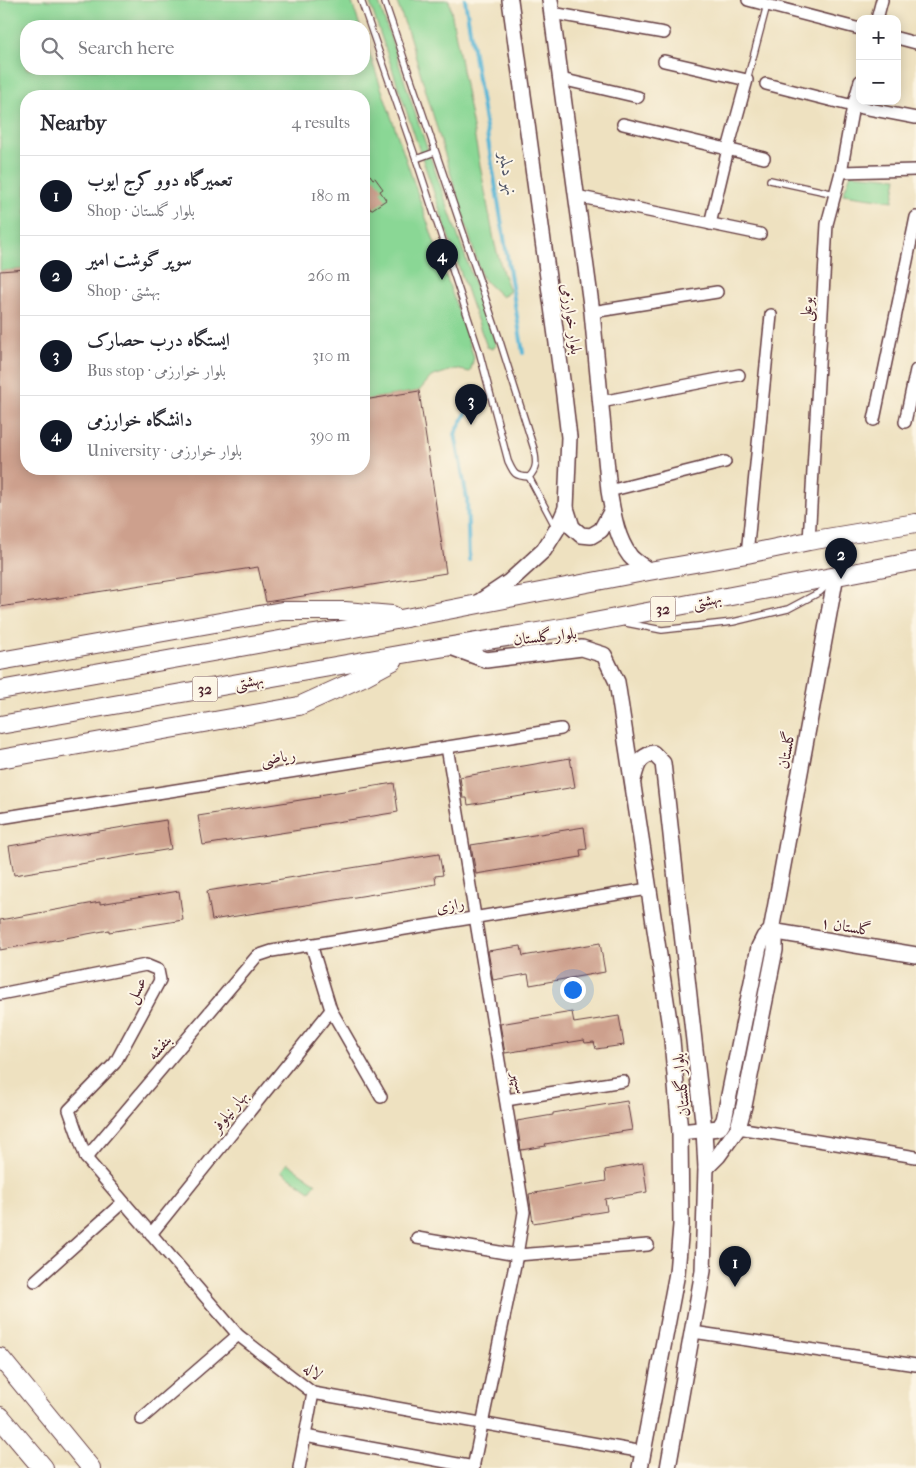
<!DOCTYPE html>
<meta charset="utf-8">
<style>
body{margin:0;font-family:"IM FELL French Canon",Amiri,serif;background:#f2f2f3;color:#2b2b33}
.controls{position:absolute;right:15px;top:15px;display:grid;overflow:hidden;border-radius:10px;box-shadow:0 2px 12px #0003}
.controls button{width:45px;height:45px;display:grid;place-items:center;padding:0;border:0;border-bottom:1px solid #e1e1e2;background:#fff;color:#2b2b33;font:25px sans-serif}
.you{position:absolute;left:572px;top:989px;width:18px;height:18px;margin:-12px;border:4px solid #fff;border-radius:50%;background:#1a73e8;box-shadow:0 0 0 8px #1a73e833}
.badge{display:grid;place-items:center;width:32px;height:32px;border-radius:50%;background:#111827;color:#fff;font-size:16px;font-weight:700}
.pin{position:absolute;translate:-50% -41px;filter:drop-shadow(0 1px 2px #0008)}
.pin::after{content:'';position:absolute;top:26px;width:18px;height:15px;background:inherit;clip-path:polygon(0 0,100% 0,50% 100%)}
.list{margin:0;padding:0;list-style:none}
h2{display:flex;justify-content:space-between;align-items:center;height:65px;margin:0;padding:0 20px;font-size:21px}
h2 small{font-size:16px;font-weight:400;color:#7c7c81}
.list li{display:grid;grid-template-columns:32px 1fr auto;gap:15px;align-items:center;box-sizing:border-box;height:80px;padding:0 20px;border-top:1px solid #e1e1e2}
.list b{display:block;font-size:19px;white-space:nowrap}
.list p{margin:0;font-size:16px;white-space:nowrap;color:#7c7c81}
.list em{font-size:16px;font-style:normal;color:#7c7c81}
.icon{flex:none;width:28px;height:28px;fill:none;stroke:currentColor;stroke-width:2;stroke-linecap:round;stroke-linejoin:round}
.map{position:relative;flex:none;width:916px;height:1468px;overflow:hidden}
.search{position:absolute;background:#fff;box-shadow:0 2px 12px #0003;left:20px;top:20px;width:350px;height:55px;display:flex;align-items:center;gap:12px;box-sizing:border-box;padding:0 18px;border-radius:20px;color:#7c7c81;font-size:19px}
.panel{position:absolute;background:#fff;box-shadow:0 2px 12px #0003;left:20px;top:90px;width:350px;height:385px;border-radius:20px}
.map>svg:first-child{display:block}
.green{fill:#8ad795;stroke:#6a7b60}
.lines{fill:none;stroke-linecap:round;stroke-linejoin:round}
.stream{stroke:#58b6d6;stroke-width:4}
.building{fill:#cda08d}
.lane-casing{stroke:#633c41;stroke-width:8}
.street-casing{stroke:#633c41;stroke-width:14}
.secondary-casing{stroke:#633c41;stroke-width:18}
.primary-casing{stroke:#633c41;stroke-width:20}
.highway-casing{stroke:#633c41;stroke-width:22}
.lane{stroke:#fff;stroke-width:5.5}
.street{stroke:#fff;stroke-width:11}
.secondary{stroke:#fff;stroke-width:15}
.primary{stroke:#fff;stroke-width:18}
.highway{stroke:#fff;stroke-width:20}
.labels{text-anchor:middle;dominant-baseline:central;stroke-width:4;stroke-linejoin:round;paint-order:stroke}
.shield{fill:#fcf5e5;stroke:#7f5f63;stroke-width:1}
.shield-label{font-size:15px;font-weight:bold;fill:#4a1f2b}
.street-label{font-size:16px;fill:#4a1f2b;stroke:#fcf5e5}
.water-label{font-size:18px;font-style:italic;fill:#4f5467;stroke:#fcf5e5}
</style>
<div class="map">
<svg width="916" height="1468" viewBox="0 0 916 1468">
<rect width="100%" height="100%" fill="#fcf5e5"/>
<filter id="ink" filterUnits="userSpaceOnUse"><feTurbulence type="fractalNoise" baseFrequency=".02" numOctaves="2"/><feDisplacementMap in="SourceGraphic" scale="10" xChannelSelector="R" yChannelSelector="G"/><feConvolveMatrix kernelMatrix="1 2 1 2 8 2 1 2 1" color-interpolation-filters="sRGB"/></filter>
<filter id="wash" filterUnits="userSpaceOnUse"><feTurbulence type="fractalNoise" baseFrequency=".0096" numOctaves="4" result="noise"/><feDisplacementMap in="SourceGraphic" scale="20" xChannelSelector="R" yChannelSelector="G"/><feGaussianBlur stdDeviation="1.12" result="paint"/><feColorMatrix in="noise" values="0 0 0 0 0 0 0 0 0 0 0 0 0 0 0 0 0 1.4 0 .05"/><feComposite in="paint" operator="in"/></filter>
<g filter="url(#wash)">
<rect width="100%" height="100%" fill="#eee1c0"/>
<!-- green -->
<g class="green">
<polygon points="0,0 351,0 360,26 26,26 26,69 364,69 364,38 474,357 470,372 455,369 431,377 419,391 364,400 364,96 26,96 26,269 0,271"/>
<polygon points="369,0 378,0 416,116 496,345 493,349 487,347 470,300"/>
<polygon points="396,0 449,0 495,245 503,273 510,291 502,297 482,278 409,35"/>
<polygon points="851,174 897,178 893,201 843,194"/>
<polygon points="287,1163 316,1183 310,1191 281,1171"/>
</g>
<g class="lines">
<!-- stream -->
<g class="stream">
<polyline points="465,0 523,353"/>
<polyline points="469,560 467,499 455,434 476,394"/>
</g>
</g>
<g id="blocks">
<!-- building -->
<g class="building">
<polygon points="370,175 373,179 375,178 383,189 380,191 386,200 371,210 364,199 364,179"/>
<polygon points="26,269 26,469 364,469 364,400 419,391 446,573 266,602 258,567 0,607 0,271"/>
<polygon points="570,758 575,787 468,805 467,798 463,798 460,777"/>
<polygon points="394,783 398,812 318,825 319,827 203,845 198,816 320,797 319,795"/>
<polygon points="166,820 171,849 14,875 9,846"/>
<polygon points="584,827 587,849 580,850 581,857 476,874 471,845"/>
<polygon points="439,854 443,875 435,876 436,884 212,920 207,891"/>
<polygon points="179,891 183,920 109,932 109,930 0,950 0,920 100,902 100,904"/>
<polygon points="600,943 605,972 530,985 528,974 493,980 488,951 521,946 523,956"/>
<polygon points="572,1012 574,1023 619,1016 624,1045 596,1049 594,1042 585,1043 584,1040 505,1053 500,1024"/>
<polygon points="627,1101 632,1130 545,1144 546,1146 521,1150 517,1121 553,1115 553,1113"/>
<polygon points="643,1163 647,1192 605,1199 607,1211 533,1223 529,1194 606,1181 605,1170"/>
</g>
</g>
</g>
<g filter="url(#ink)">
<use href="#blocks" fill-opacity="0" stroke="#633c41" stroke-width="1"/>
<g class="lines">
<!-- lane casing -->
<g class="lane-casing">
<g id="lane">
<path d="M361,0l55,159 63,192 29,110c6,13 6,15 21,16 9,-9 7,-17 5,-28l-37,-117 -113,-332"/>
<polyline points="747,80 767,5"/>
<polyline points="416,159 435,152"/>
<polyline points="770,180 835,194"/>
<polyline points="529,477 555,526"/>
<polyline points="626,623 662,630 733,622 788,609 820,592 830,582"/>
</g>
</g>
<!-- street casing -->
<g class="street-casing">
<g id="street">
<polyline points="748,0 860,29"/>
<polyline points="552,13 664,33"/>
<polyline points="877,19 882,0"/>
<polyline points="897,38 916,43"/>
<polyline points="664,61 747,80 728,149 710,224"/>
<polyline points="561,79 638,97"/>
<polyline points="766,84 853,106 916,118"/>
<polyline points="623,124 764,158"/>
<polyline points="841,172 916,170"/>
<polyline points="576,196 760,234"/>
<polyline points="592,312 717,292"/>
<polyline points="601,402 739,375"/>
<polyline points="874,420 916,217"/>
<polyline points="905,422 916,370"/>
<polyline points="609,491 725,462"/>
<polyline points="809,541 827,224 841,172 853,106 860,81"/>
<polyline points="747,554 771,315"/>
<polyline points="447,747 524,1212 517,1255 473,1468"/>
<polyline points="0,818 561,729"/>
<polyline points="311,944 331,1010 381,1097"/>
<polyline points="0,994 146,965 158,970 160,980 115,1063 69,1110 86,1158 238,1335 313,1393 643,1452"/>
<polyline points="506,1100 623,1081"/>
<polyline points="738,1128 916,1157"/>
<polyline points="86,1158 257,956 272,951 648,889"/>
<polyline points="151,1234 331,1010"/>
<polyline points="417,1238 517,1255 648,1245"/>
<polyline points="35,1281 123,1202"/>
<polyline points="693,1332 916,1365"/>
<polyline points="141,1419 238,1335"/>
<polyline points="305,1436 474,1467"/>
<polyline points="299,1468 313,1393"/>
</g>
</g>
<!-- secondary casing -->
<g class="secondary-casing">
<g id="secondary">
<path d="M550,0l42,312 17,179c4,22 7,46 21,65 5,6 13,10 19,15"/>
<polyline points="566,508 572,527 581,535 591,536 601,530 612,510"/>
<polyline points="479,602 509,582 544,550 557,529 566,508 569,437 563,387 510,0"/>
<polyline points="448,646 486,660 582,648 604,655 617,682 672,1040 680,1132 681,1225 677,1273 640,1468"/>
<path d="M633,780c4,-15 5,-22 20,-27l10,10 41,367 2,38 -3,103 -35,197"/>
<polyline points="771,931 916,955"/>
<polyline points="680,1132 719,1128 724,1120 759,947 764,937 771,931"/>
<polyline points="706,1168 718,1156 738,1128 744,1106 775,950 775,941 771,931 836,575"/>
</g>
</g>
<!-- primary casing -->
<g class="primary-casing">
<g id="primary">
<polyline points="0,661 282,611 345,611 392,615"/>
<polyline points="0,690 302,636 349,629 649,571 747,554 809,541 916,523"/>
<polyline points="0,725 409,653 568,627 916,561"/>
<polyline points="0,759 299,706 363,677 393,661"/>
<polyline points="0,1357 91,1468"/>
</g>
</g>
<!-- highway casing -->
<g class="highway-casing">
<polyline id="highway" points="0,1417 43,1468"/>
</g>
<!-- lane -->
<use href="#lane" class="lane"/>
<!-- street -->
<use href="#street" class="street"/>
<!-- secondary -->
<use href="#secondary" class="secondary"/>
<!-- primary -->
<use href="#primary" class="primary"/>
<!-- highway -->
<use href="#highway" class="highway"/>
</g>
</g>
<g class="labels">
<!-- shield labels -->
<g class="shield">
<rect x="650.5" y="596.5" width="25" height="25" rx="4"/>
<rect x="192.5" y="676.5" width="25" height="25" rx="4"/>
</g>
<g class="shield-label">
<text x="663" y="609">32</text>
<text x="205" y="689">32</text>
</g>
<!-- street labels -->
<g class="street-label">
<text transform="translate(806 309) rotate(-87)">بوعلی</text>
<text transform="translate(572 319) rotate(82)">بلوار خوارزمی</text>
<text transform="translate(707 600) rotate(-11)">بهشتی</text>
<text transform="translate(545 636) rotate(-6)">بلوار گلستان</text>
<text transform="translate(249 681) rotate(-10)">بهشتى</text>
<text transform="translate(786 750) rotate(-80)">گلستان</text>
<text transform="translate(278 757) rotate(-9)">ریاضی</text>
<text transform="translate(450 905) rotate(-10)">رازی</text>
<text transform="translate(846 926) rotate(9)">گلستان ۱</text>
<text transform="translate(136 990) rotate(-63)">عسل</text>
<text transform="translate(159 1047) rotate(-50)">بنفشه</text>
<text transform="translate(520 1083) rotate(81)">سپهر</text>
<text transform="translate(681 1085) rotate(-96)">بلوار گلستان</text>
<text transform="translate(229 1111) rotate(-51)">بهار نیلوفر</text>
<text transform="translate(313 1371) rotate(33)">لاله</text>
</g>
<!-- water labels -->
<g class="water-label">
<text transform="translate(508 174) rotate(81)">نهر دلمبر</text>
</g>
</g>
</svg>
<div class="controls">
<button>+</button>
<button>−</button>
</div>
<div class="you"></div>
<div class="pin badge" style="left:735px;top:1287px">1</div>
<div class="pin badge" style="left:841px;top:579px">2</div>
<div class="pin badge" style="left:471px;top:425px">3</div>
<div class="pin badge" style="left:442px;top:280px">4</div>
<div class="search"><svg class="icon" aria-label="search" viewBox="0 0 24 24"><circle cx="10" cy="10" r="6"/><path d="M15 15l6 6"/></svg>Search here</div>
<section class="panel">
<h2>Nearby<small>4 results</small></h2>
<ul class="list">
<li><span class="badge">1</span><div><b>تعمیرگاه دوو کرج ایوب</b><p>Shop · بلوار گلستان</p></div><em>180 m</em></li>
<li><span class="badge">2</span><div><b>سوپر گوشت امیر</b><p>Shop · بهشتی</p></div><em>260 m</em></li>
<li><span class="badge">3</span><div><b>ایستگاه درب حصارک</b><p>Bus stop · بلوار خوارزمی</p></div><em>310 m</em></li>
<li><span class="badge">4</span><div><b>دانشگاه خوارزمی</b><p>University · بلوار خوارزمی</p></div><em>390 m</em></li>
</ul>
</section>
</div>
